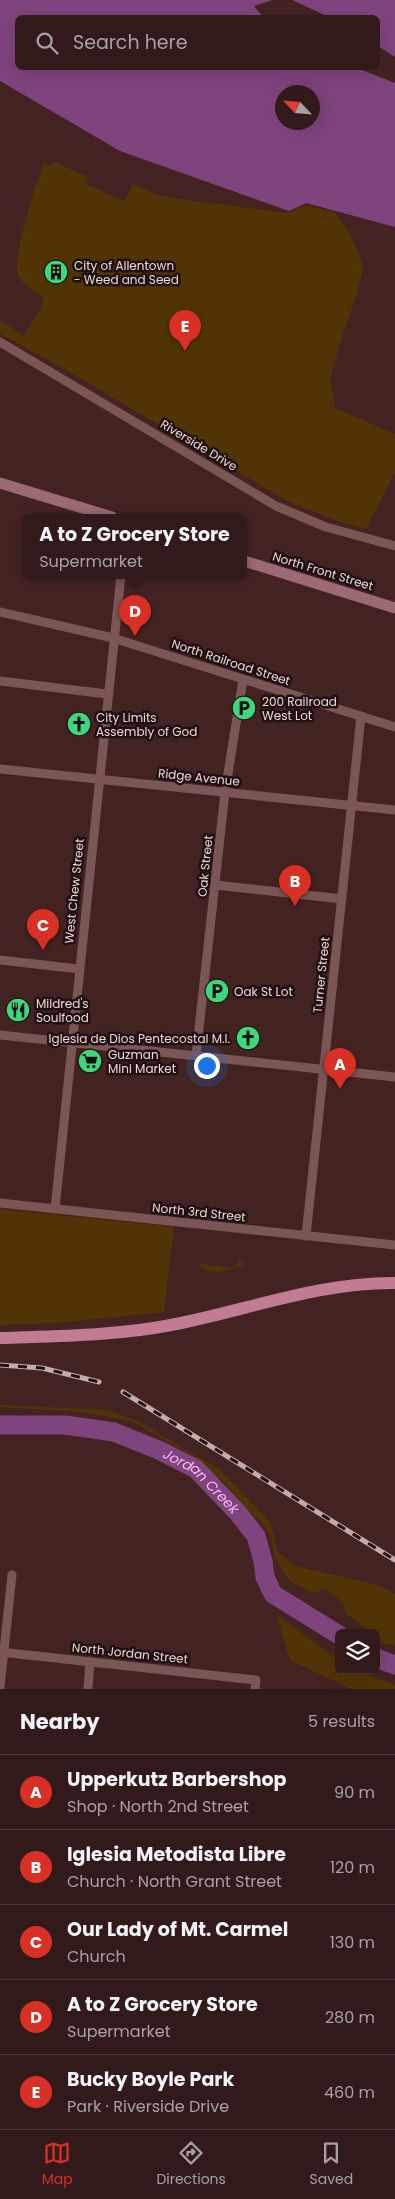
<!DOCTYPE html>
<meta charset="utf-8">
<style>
body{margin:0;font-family:Poppins,sans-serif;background:#3a2323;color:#f1f3f6}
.controls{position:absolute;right:15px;bottom:15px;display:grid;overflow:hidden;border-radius:8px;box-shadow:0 5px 20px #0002}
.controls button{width:45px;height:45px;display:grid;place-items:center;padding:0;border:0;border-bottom:1px solid #4d3839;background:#321a1a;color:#f1f3f6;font:25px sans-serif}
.compass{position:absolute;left:275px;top:85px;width:45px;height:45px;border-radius:50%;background:#321a1a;box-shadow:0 5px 20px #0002;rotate:296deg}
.you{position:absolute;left:206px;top:1065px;width:18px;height:18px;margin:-12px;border:4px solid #fff;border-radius:50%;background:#1a73e8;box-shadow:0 0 0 8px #1a73e833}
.badge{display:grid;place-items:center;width:32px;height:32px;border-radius:50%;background:#d93025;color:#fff;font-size:16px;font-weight:700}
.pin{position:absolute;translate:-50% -41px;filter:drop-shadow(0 1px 2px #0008)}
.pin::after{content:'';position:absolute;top:26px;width:18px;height:15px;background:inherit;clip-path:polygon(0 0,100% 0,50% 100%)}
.popup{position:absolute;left:22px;top:514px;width:225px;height:65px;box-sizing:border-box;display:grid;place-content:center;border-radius:8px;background:#321a1a;filter:drop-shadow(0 1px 4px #0005);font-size:16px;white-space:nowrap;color:#a8a1a2}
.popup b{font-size:19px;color:#f1f3f6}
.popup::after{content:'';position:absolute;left:50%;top:100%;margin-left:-10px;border:10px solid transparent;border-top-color:#321a1a}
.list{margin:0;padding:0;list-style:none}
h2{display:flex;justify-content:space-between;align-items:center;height:65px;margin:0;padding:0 20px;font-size:21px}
h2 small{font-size:16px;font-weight:400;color:#a8a1a2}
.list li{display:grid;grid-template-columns:32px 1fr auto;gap:15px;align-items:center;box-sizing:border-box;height:75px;padding:0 20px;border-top:1px solid #4d3839}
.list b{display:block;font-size:19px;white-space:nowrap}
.list p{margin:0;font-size:16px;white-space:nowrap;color:#a8a1a2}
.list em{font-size:16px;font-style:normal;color:#a8a1a2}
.icon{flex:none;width:28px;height:28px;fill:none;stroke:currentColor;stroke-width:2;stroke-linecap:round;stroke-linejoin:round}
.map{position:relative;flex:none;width:395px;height:1689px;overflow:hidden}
.search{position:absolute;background:#321a1a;box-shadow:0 5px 20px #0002;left:15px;right:15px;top:15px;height:55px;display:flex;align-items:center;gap:12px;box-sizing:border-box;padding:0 18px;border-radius:8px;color:#a8a1a2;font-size:19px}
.sheet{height:440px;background:#321a1a}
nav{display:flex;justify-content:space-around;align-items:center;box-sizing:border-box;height:70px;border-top:1px solid #4d3839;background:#321a1a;font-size:14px;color:#a8a1a2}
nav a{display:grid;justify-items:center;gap:2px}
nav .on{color:#d93025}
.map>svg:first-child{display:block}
.green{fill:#503405}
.water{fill:#7f447d;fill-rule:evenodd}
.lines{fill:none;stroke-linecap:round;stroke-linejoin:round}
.river{stroke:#7f447d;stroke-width:19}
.street{stroke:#7a5654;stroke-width:9}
.secondary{stroke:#9d6972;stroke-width:11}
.primary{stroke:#c17c91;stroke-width:12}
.rail-casing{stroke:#c5acab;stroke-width:5}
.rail{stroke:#1f1111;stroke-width:3;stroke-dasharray:9;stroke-linecap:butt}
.labels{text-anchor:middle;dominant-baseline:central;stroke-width:5;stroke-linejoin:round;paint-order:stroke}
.poi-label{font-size:12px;fill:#eed8d7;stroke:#1f1111;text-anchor:start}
.street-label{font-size:12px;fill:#eed8d7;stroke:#1f1111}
.water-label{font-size:14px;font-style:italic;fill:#feb9fa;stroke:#1f1111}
</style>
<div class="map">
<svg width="395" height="1689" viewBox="0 0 395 1689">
<rect width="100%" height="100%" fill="#432322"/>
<!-- green -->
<g class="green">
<path d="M44,162l4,4 8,-3 31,13 -2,8 40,17 8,-17 25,11 28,5 102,13 18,-8 28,7 14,18 10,21 5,18 -6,24 -17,50 -10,36 5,29 60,26v38l-29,57 -26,-7 -53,-21 -226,-134 -61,-33v-14l24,16 16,-26 4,-12c-8,-6 -22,-14 -26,-23 -7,-14 19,-95 26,-113z"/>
<polygon points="0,1209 174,1227 164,1312 54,1323 0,1325"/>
<path d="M239,1261l4,1 -1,4c-12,4 -34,11 -42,0v-2l34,4z"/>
<polygon points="0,1405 108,1410 139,1422 219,1469 270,1522 278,1552 295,1566 378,1585 395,1594 395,1645 384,1644 376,1637 376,1633 371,1633 345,1612 344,1604 327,1589 312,1593 290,1581 283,1572 274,1554 271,1537 261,1521 243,1507 225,1483 189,1454 133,1422 106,1416 70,1411 0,1407"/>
<polygon points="276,1614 339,1660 339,1670 354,1670 395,1685 395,1689 351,1689 290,1660"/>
</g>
<!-- water -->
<g class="water">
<path d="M0,0h273l-19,6 9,11 -245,1v50h339l38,15v144l-89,-24 -17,8 -169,-60 -120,-70zM282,92h30v30h-30z"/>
<polygon points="292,0 395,0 395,57 378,46 378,18 329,17"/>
</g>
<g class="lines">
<!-- river -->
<g class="river">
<path id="s1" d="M0,1425h65l49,7 47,19 35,18 42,44 18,23 7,25 2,16 8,17 66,41"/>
<polyline points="376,1658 395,1665"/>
</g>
<!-- street -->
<g class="street">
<polyline points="0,342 276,506 326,527 395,546"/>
<polyline points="0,612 113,638 395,727"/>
<polyline points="0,681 107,694"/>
<polyline points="0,769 395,810"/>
<polyline points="216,885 342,899"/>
<polyline points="0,960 79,969"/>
<polyline points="0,1035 395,1077"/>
<polyline points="196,1056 225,792 243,680"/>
<polyline points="0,1203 395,1245"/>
<polyline points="55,1209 121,575"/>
<polyline points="306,1236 361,716"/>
<polyline points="0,1652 256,1680 255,1689"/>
<polyline points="0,1687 12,1575"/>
<polyline points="88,1689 90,1662"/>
</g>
<!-- secondary -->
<g class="secondary">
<polyline points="0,483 112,517"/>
<polyline points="244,561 395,608"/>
</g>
<!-- primary -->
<path class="primary" d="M0,1338c57,-2 114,-2 171,-13 74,-14 148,-43 224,-42"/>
<!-- rail casing -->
<g class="rail-casing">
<g id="rail">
<polyline points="0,1365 42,1368 99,1382"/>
<polyline points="123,1392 395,1560"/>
</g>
</g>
<!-- rail -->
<use href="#rail" class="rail"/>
</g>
<!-- icons -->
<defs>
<g id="building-disc" transform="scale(1.25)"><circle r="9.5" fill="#3ed77d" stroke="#1f1111"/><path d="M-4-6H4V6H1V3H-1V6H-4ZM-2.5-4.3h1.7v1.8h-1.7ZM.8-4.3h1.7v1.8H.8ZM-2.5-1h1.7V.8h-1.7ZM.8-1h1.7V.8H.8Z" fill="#111"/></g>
<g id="parking-disc" transform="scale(1.25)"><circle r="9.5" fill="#3ed77d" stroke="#1f1111"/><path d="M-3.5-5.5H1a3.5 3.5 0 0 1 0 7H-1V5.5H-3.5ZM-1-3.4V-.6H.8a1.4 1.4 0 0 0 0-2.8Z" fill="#111"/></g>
<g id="church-disc" transform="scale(1.25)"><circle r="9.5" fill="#3ed77d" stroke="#1f1111"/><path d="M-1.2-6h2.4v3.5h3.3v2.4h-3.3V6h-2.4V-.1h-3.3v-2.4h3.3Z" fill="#111"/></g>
<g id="restaurant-disc" transform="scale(1.25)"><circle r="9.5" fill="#3ed77d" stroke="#1f1111"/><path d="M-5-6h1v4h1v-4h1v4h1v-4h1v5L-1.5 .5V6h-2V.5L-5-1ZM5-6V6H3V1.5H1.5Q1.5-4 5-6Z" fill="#111"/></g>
<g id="supermarket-disc" transform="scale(1.25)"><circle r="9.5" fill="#3ed77d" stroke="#1f1111"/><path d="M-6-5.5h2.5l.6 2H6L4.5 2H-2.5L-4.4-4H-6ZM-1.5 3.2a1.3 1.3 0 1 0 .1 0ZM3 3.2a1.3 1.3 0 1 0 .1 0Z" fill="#111"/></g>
</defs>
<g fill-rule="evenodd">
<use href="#building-disc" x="56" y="272"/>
<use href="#parking-disc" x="244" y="708"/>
<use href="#church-disc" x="79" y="724"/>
<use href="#parking-disc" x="217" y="991"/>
<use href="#restaurant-disc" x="18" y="1010"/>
<use href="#church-disc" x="248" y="1038"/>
<use href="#supermarket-disc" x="90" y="1061"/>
</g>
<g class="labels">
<!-- poi labels -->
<g class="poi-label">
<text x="74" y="265">City of Allentown<tspan x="74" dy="14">- Weed and Seed</tspan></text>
<text x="262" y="701">200 Railroad<tspan x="262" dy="14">West Lot</tspan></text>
<text x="96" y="717">City Limits<tspan x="96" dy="14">Assembly of God</tspan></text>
<text x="234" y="991">Oak St Lot</text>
<text x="36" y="1003">Mildred's<tspan x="36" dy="14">Soulfood</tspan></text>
<text x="230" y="1038" text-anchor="end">Iglesia de Dios Pentecostal M.I.</text>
<text x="108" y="1054">Guzman<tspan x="108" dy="14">Mini Market</tspan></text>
</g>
<!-- street labels -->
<g class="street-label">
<text transform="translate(199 445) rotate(31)">Riverside Drive</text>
<text transform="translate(323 571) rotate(17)">North Front Street</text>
<text transform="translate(231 662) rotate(18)">North Railroad Street</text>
<text transform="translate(199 777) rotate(6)">Ridge Avenue</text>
<text transform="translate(205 866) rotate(-84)">Oak Street</text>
<text transform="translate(74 891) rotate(-84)">West Chew Street</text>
<text transform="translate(321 975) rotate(-84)">Turner Street</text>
<text transform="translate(199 1212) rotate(6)">North 3rd Street</text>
<text transform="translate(130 1653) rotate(6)">North Jordan Street</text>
</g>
<!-- water labels -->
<g class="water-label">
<text stroke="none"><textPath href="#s1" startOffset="216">Jordan Creek</textPath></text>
</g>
</g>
</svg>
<div class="controls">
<button><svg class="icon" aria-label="layers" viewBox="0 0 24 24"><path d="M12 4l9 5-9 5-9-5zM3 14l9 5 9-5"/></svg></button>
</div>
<svg class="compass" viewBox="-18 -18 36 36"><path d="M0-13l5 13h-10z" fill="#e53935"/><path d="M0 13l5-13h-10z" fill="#a8a1a2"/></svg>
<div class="you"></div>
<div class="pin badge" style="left:340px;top:1089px">A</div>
<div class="pin badge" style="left:295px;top:906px">B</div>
<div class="pin badge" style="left:43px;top:950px">C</div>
<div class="pin badge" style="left:135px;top:636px">D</div>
<div class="popup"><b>A to Z Grocery Store</b>Supermarket</div>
<div class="pin badge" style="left:185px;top:351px">E</div>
<div class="search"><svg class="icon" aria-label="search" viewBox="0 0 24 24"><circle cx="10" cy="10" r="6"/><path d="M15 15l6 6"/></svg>Search here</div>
</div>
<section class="sheet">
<h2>Nearby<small>5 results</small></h2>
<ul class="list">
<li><span class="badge">A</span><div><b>Upperkutz Barbershop</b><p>Shop · North 2nd Street</p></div><em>90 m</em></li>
<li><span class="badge">B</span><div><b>Iglesia Metodista Libre</b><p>Church · North Grant Street</p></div><em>120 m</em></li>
<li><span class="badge">C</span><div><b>Our Lady of Mt. Carmel</b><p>Church</p></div><em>130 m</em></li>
<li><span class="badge">D</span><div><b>A to Z Grocery Store</b><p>Supermarket</p></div><em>280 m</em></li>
<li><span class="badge">E</span><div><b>Bucky Boyle Park</b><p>Park · Riverside Drive</p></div><em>460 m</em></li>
</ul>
</section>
<nav>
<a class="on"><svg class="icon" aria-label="map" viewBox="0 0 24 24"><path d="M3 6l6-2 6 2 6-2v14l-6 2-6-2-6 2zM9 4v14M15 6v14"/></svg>Map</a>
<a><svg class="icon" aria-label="directions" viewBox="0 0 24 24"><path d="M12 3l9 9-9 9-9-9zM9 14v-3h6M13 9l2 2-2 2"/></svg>Directions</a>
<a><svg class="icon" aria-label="saved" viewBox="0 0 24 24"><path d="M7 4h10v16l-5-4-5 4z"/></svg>Saved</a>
</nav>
